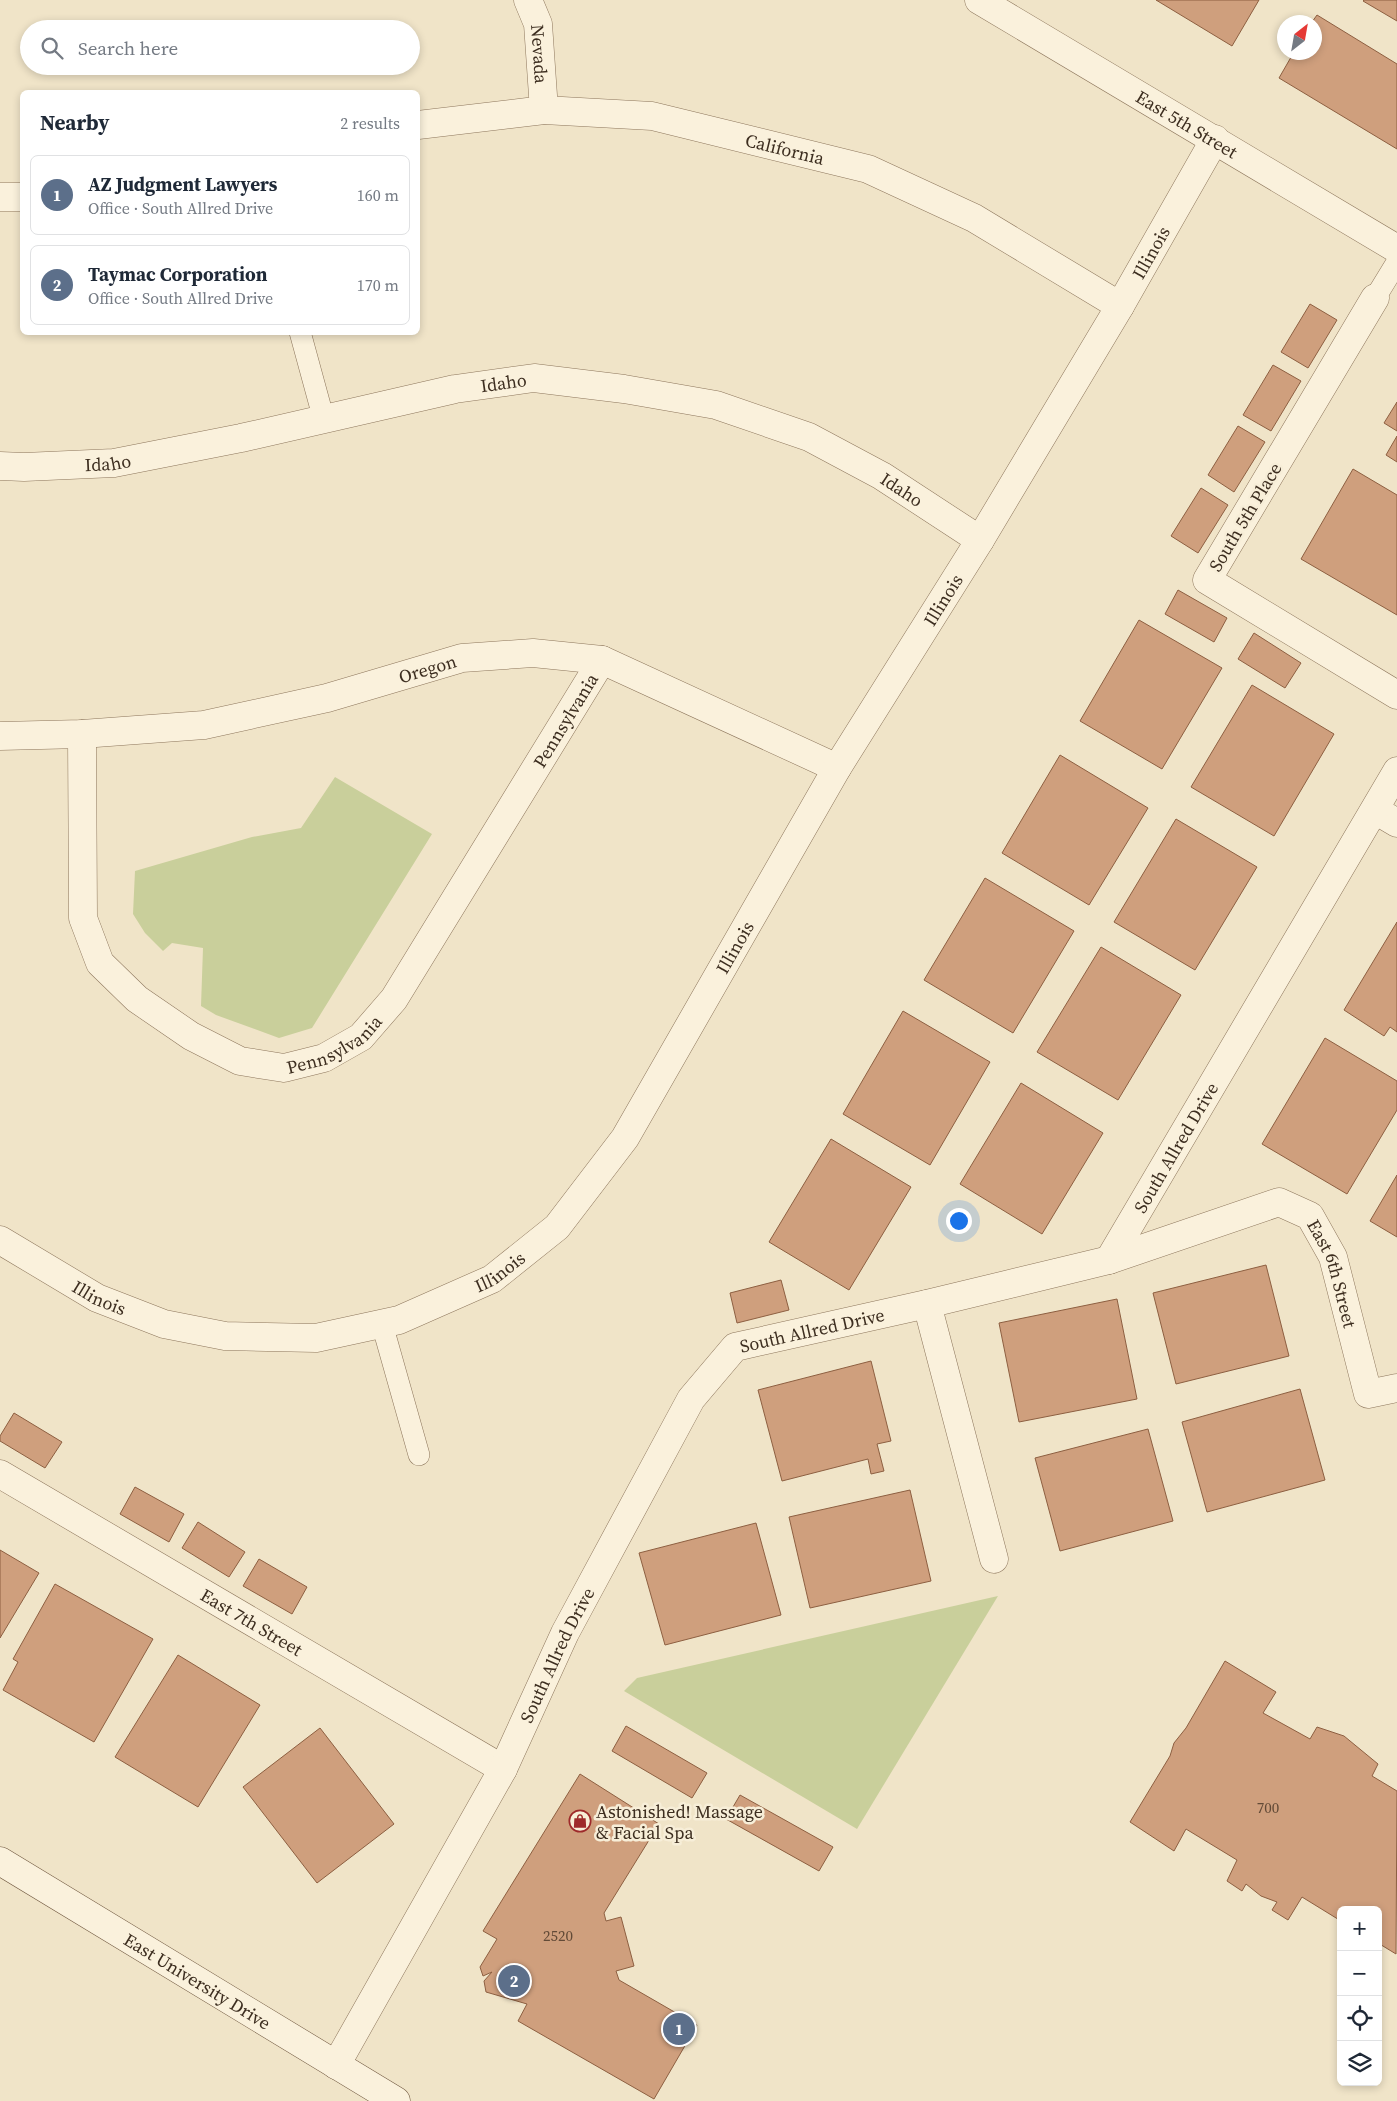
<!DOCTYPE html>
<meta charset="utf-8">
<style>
body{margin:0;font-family:"Source Serif 4",serif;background:#f6f6f7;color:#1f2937}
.controls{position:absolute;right:15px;bottom:15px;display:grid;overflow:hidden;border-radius:8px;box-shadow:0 2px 8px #0003}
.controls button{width:45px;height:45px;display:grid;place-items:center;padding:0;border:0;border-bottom:1px solid #e0e1e3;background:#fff;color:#1f2937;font:25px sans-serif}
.compass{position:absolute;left:1277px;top:15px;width:45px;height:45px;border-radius:50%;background:#fff;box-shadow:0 2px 8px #0003;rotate:31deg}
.you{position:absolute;left:958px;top:1220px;width:18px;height:18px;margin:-12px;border:4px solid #fff;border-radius:50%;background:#1a73e8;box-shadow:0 0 0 8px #1a73e833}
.badge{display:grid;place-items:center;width:32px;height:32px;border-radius:50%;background:#0f766e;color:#fff;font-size:16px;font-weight:700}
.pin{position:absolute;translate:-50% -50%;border:2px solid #fff;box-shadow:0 1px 5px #0006}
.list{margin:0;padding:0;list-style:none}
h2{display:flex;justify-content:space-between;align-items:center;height:65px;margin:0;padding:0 20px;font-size:21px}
h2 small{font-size:16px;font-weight:400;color:#747a83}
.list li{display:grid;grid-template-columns:32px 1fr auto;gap:15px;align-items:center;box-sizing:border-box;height:80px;margin:0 10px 10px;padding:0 10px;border:1px solid #e0e1e3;border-radius:8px}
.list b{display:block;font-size:19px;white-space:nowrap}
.list p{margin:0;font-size:16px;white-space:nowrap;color:#747a83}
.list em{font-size:16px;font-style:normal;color:#747a83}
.icon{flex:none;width:28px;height:28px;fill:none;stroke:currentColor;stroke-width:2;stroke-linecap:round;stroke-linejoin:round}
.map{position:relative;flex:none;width:1397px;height:2101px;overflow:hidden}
.search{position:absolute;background:#fff;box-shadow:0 2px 8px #0003;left:20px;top:20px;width:400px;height:55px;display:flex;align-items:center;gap:12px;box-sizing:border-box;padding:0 18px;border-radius:28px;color:#747a83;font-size:19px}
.panel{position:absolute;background:#fff;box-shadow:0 2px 8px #0003;left:20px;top:90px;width:400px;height:245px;border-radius:8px}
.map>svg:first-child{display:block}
.green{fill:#c9cf9b}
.building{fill:#cf9f7d;stroke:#8d5f41}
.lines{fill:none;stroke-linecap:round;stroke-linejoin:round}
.lane-casing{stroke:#8d765c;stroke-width:22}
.street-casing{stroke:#8d765c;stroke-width:29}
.secondary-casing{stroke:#6f573f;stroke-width:29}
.lane{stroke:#faf1dc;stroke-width:21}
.street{stroke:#faf1dc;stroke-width:28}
.secondary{stroke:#faf1dc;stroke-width:28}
.labels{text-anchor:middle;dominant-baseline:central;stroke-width:5;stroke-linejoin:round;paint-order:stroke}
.number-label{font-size:15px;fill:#624a37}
.street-label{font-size:18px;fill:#3d2e20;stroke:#f7eed8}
.poi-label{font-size:18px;fill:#3d2e20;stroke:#f7eed8;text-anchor:start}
</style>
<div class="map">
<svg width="1397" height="2101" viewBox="0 0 1397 2101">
<rect width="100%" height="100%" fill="#f0e4c8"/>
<!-- green -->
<g class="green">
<polygon points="335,777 432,834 312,1028 279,1038 216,1015 201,1006 203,948 172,943 163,951 145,933 133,914 135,871 252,837 301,828"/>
<polygon points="998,1596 857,1829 624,1691 637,1678"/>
</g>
<!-- building -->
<g class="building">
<polygon points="1156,0 1259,0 1232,46"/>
<polygon points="1364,0 1397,0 1397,21 1363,1"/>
<polygon points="1317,15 1397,64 1397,149 1279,78 1294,52 1314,52 1314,22 1312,22"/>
<polygon points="1310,304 1337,320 1308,368 1281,352"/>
<polygon points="1273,365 1301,381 1271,431 1243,415"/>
<polygon points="1397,402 1397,431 1384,423"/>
<polygon points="1238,426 1265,442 1234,492 1208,475"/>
<polygon points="1397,436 1397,462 1386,455"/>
<polygon points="1353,469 1397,495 1397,615 1301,559"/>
<polygon points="1201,488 1228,505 1198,553 1171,536"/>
<polygon points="1178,590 1227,618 1214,642 1165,614"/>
<polygon points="1139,620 1222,668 1162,769 1080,721"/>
<polygon points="1254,633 1301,663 1285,688 1238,659"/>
<polygon points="1252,685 1334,734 1274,836 1191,787"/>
<polygon points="1060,755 1148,808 1089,905 1002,853"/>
<polygon points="1176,819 1257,867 1195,970 1114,922"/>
<polygon points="985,878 1074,931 1013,1033 924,980"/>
<polygon points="1397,922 1397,1032 1390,1027 1384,1036 1344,1010"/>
<polygon points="1101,947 1181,995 1118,1100 1037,1052"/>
<polygon points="903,1011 990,1062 930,1165 843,1114"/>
<polygon points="1325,1038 1397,1081 1397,1110 1347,1194 1262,1144"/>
<polygon points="1021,1083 1103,1133 1042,1234 960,1184"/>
<polygon points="831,1139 911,1187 849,1290 769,1242"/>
<polygon points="1397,1175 1397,1237 1370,1221"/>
<polygon points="1266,1265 1289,1356 1176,1384 1153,1293"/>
<polygon points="781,1280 789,1310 737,1323 730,1293"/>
<polygon points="1117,1299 1137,1399 1019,1422 999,1323"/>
<polygon points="871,1361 891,1441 877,1444 884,1471 871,1474 868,1459 782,1481 758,1390"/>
<polygon points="1300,1389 1325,1480 1207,1512 1182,1422"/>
<polygon points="14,1413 62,1442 45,1468 0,1441 0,1436"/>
<polygon points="1148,1429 1173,1521 1060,1551 1035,1458"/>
<polygon points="135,1487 184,1514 169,1542 120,1514"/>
<polygon points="910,1490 931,1581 810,1608 789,1517"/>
<polygon points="198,1522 245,1552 229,1577 182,1548"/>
<polygon points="756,1523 781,1615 665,1645 639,1553"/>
<polygon points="0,1550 39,1573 0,1638"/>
<polygon points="259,1559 307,1587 292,1614 243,1586"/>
<polygon points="55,1584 153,1639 94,1742 3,1690 18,1662 13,1659"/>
<polygon points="178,1655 260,1705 198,1807 115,1757"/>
<polygon points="1225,1661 1276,1692 1263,1713 1310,1739 1317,1727 1344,1736 1378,1764 1372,1776 1397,1791 1396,1954 1378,1943 1378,1910 1341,1910 1341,1921 1302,1897 1288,1920 1272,1910 1277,1902 1261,1896 1246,1884 1242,1891 1227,1881 1237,1860 1186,1829 1174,1851 1130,1822 1170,1756 1174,1743 1186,1728"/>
<polygon points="626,1726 707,1773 692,1798 612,1751"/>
<polygon points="320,1728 394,1824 317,1883 243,1787"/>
<polygon points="580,1774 659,1824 604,1913 606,1921 621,1917 634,1966 616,1971 619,1980 697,2025 654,2099 518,2021 527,2004 486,1992 484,1981 492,1972 483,1976 480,1967 497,1939 483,1931"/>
<polygon points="740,1795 833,1847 819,1871 726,1819"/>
</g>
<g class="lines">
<!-- lane casing -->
<g class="lane-casing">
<g id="lane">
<polyline points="1375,298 1397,262"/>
<polyline points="300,332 324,420"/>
<polyline points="382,1324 419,1455"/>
</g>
</g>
<!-- street casing -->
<g class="street-casing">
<g id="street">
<path id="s1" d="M528,0l10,24 6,86"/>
<path id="s2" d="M979,0l418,249"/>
<path id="s3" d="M418,125l126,-15 108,6 216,53 106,49 146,88"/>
<polyline points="0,197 22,197"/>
<polyline points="1375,298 1207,580 1397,695"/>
<path id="s4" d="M0,466l24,1 90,-4 127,-25 214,-49 79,-11 90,11 92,16 93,32 73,39 98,64"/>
<path id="s5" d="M82,734l1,184 17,45 37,36 54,37 49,25 44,7 40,-10 37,-21 33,-38 208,-339"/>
<path id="s6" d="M0,736l82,-2 122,-9 123,-27 135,-40 71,-5 69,7 235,108"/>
<polyline points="1375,810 1397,823"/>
<path id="s7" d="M0,1240l97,58 67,26 61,12 91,2 83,-18 93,-41 65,-52 68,-89 212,-370 143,-228 140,-234 95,-167"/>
<path id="s8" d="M1109,1260l170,-58 31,14 23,41 35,137 29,-6"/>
<polyline points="927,1304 994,1559"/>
<path id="s9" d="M0,1474l503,295"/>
<path id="s10" d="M336,2065l167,-296 62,-136 126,-234 44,-52 192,-43 182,-44 288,-489"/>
</g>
</g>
<!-- secondary casing -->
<g class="secondary-casing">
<g id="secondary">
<path id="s11" d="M0,1861l396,240"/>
</g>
</g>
<!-- lane -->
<use href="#lane" class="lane"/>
<!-- street -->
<use href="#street" class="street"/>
<!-- secondary -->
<use href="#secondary" class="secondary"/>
</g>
<!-- icons -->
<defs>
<g id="shop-ring" transform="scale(1.125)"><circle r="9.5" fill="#f7eed8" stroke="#9e2a2b" stroke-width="1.5"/><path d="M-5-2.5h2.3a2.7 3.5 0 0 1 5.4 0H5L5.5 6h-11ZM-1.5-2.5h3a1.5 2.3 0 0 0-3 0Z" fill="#9e2a2b"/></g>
</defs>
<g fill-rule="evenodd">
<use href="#shop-ring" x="580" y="1821"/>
</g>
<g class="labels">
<!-- number labels -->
<g class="number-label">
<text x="1268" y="1807">700</text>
<text x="558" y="1935">2520</text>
</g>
<!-- street labels -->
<g class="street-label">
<text stroke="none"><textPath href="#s1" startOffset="56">Nevada</textPath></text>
<text stroke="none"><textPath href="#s2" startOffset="242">East 5th Street</textPath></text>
<text stroke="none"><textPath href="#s3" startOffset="372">California</textPath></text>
<text stroke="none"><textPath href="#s7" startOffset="1750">Illinois</textPath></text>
<text stroke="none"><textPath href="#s4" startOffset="512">Idaho</textPath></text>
<text stroke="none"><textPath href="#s4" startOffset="108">Idaho</textPath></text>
<text stroke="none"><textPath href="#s4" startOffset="932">Idaho</textPath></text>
<text transform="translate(1245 517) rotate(-59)">South 5th Place</text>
<text stroke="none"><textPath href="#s7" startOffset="1345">Illinois</textPath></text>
<text stroke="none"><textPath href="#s6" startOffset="435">Oregon</textPath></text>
<text stroke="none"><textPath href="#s5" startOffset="910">Pennsylvania</textPath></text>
<text stroke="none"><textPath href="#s7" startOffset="940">Illinois</textPath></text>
<text stroke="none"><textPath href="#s5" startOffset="505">Pennsylvania</textPath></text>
<text stroke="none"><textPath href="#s10" startOffset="1338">South Allred Drive</textPath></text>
<text stroke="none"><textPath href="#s7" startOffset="535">Illinois</textPath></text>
<text stroke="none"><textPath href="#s8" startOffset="276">East 6th Street</textPath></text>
<text stroke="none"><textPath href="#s7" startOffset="115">Illinois</textPath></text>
<text stroke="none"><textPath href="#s10" startOffset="902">South Allred Drive</textPath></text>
<text stroke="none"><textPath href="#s9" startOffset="292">East 7th Street</textPath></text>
<text stroke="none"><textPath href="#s10" startOffset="466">South Allred Drive</textPath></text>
<text stroke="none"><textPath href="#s11" startOffset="231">East University Drive</textPath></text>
</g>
<!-- poi labels -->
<g class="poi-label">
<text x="596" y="1811">Astonished! Massage<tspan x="596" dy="21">&amp; Facial Spa</tspan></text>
</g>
</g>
</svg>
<div class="controls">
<button>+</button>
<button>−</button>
<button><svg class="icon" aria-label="locate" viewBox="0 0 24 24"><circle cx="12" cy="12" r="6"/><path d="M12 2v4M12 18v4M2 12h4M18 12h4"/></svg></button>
<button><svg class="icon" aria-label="layers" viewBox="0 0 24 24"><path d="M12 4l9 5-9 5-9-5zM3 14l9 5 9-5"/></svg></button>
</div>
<svg class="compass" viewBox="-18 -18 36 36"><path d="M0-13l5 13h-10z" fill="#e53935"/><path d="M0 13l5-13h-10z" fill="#747a83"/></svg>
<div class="you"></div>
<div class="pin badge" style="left:679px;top:2029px;background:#5c6f8a">1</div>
<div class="pin badge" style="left:514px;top:1981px;background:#5c6f8a">2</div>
<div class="search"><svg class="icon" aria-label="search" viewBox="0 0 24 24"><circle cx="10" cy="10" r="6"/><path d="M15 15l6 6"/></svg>Search here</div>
<section class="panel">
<h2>Nearby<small>2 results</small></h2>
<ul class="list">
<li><span class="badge" style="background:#5c6f8a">1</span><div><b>AZ Judgment Lawyers</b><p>Office · South Allred Drive</p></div><em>160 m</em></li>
<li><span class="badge" style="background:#5c6f8a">2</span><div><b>Taymac Corporation</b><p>Office · South Allred Drive</p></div><em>170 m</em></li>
</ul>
</section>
</div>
